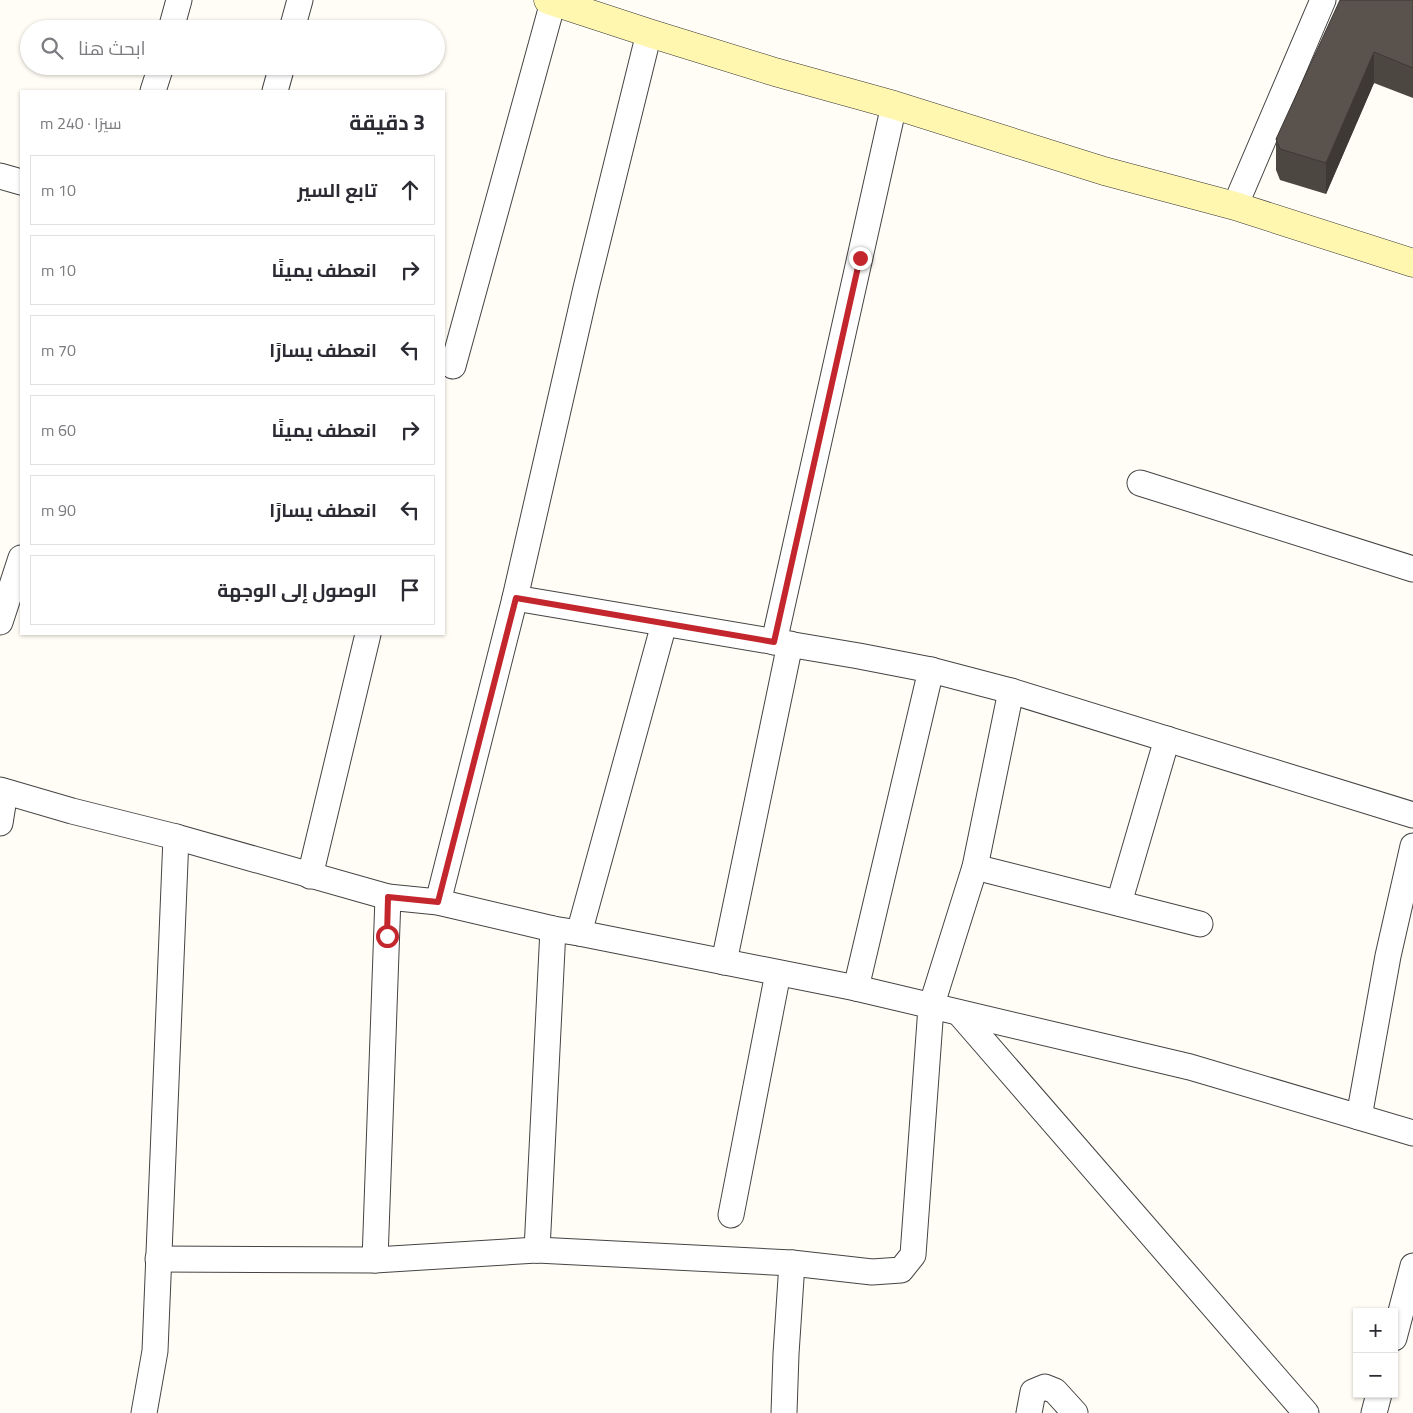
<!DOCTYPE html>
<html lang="ar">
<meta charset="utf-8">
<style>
body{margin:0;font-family:Georgia,Cairo,serif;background:#f2f2f3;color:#2b2b33;direction:rtl}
.controls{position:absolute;right:15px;bottom:15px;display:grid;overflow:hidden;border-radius:0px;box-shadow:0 1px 4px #0004}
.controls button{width:45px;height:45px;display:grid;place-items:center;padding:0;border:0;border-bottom:1px solid #e1e1e2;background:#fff;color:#2b2b33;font:25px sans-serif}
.stop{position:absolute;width:15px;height:15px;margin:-11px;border:4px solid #c4262e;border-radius:50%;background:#fff}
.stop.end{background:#c4262e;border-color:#fff;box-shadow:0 1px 5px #0008}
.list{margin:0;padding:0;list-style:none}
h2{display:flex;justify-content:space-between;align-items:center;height:65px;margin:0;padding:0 20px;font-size:21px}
h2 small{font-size:16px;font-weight:400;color:#7c7c81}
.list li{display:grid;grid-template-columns:32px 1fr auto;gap:15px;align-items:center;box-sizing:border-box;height:70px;margin:0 10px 10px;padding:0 10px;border:1px solid #e1e1e2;border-radius:0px}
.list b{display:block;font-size:19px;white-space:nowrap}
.list em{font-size:16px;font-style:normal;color:#7c7c81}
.icon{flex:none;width:28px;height:28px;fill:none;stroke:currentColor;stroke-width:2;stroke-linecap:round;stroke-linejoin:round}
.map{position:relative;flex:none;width:1413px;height:1413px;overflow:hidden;direction:ltr}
.search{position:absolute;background:#fff;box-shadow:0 1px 4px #0004;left:20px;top:20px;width:425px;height:55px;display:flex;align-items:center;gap:12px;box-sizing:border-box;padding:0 18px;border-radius:28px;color:#7c7c81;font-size:19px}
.panel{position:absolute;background:#fff;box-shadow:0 1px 4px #0004;left:20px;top:90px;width:425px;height:545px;border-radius:0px;direction:rtl}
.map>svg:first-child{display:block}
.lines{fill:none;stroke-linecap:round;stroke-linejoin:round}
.street-casing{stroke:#444;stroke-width:27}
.secondary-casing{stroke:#333;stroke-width:29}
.street{stroke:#fff;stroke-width:25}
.secondary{stroke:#fff6b0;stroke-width:28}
.wall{fill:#4d4742}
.shaded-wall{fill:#3f3936}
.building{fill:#5a524d;stroke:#3f3936}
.route{stroke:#c4262e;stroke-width:6}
</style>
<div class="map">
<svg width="1413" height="1413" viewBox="0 0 1413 1413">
<rect width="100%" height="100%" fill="#fffdf5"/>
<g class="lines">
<!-- street casing -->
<g class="street-casing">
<g id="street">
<polyline points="171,29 179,0"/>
<polyline points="292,29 300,0"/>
<polyline points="153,91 161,66"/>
<polyline points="275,91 282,66"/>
<polyline points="0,176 21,182"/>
<polyline points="1235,206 1323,0"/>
<polyline points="453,366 553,2"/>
<polyline points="1140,483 1413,569"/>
<polyline points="515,598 859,656 931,670 1011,691 1413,815"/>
<polyline points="0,622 21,558"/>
<polyline points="774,642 894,105"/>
<polyline points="0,790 72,811 176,837 388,897 438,902 553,929 579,933 856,988 1190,1067 1413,1133"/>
<polyline points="0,823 5,792"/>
<polyline points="975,867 1200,924"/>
<polyline points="310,876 368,634"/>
<polyline points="438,902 515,598 586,288 649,33"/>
<polyline points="1119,903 1167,739"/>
<polyline points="579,933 664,624"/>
<polyline points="724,962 790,644"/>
<polyline points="856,988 931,670"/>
<polyline points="959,1013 1306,1413"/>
<polyline points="1359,1117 1388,956 1413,846"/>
<polyline points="731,1215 778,973"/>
<polyline points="537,1250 553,929"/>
<polyline points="158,1259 375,1260 537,1250 792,1263 872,1272 901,1270 913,1255 931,1007 975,867 1011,691"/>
<polyline points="375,1260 388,897"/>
<polyline points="1394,1338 1413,1266"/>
<polyline points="144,1413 155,1351 176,837"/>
<polyline points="784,1413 786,1354 792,1263"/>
<polyline points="1029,1413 1033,1392 1045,1387 1055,1391 1075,1413"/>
<polyline points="1374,1413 1379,1394"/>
</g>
</g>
<!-- secondary casing -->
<g class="secondary-casing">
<polyline id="secondary" points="548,0 649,33 775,72 894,105 1104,171 1235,206 1413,263"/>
</g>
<!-- street -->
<use href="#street" class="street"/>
<!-- secondary -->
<use href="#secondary" class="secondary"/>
</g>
<!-- wall -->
<polygon class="wall" points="1413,0 1413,98 1374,83 1326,194 1280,180 1276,170 1276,139"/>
<!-- shaded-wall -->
<polygon class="shaded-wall" points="1374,52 1374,83 1326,194 1326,163"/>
<!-- building -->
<polygon class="building" points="1340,0 1413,0 1413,68 1374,52 1326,163 1280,149 1276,139"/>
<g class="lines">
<!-- route -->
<polyline class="route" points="387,936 388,897 438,902 516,598 774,642 860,258"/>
</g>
</svg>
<div class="controls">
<button>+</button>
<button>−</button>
</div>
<div class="stop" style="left:387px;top:936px"></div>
<div class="stop end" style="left:860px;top:258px"></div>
<div class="search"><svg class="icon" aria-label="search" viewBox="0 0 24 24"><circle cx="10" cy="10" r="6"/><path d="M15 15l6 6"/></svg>ابحث هنا</div>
<section class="panel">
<h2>3 دقيقة<small>سيرًا · 240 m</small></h2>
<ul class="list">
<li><svg class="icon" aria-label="ahead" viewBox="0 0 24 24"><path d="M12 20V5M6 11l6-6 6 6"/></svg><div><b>تابع السير</b></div><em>10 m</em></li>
<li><svg class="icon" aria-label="right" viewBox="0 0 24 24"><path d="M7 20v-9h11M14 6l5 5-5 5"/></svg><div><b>انعطف يمينًا</b></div><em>10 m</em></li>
<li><svg class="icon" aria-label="left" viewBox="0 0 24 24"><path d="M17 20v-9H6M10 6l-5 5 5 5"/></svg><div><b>انعطف يسارًا</b></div><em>70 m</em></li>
<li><svg class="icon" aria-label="right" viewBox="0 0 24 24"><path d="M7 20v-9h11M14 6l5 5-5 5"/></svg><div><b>انعطف يمينًا</b></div><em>60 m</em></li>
<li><svg class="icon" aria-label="left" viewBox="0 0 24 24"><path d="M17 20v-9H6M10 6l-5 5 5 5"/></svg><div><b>انعطف يسارًا</b></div><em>90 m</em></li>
<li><svg class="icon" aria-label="arrive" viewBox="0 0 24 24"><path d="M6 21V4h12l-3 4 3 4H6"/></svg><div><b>الوصول إلى الوجهة</b></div></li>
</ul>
</section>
</div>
